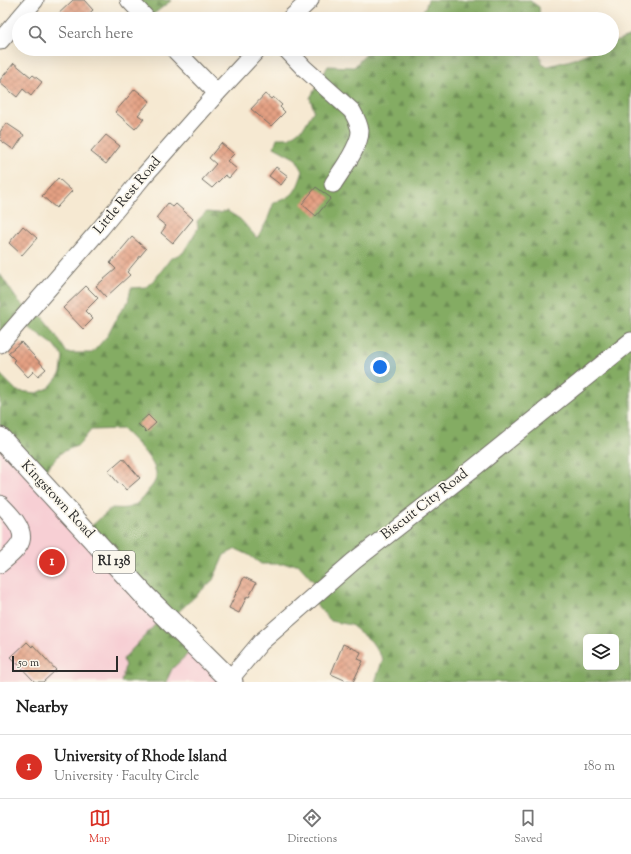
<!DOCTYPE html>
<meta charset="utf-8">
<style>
body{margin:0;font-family:"Sorts Mill Goudy",serif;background:#f2f2f2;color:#222}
.controls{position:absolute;right:12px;bottom:12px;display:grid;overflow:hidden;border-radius:6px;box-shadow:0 4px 16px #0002}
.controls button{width:36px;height:36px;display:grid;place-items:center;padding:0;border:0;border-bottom:1px solid #e0e0e0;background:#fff;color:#222;font:20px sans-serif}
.scale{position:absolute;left:12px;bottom:10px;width:106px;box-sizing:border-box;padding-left:4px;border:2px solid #2b2b2b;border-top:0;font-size:11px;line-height:14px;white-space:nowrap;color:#2b2b2b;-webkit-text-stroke:3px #fbf7ec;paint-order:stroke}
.you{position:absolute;left:380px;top:367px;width:14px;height:14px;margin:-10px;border:3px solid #fff;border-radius:50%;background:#1a73e8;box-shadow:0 0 0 6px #1a73e833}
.badge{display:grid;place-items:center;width:26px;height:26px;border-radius:50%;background:#d93025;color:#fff;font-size:13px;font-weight:700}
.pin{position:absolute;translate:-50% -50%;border:2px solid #fff;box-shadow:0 1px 4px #0006}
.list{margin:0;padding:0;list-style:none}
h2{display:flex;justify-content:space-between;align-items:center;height:52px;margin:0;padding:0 16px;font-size:17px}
h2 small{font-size:13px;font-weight:400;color:#767676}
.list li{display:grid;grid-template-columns:26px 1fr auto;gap:12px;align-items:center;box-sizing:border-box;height:64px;padding:0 16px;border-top:1px solid #e0e0e0}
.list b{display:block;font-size:15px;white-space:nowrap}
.list p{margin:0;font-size:13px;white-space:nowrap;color:#767676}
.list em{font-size:13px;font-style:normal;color:#767676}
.icon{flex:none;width:22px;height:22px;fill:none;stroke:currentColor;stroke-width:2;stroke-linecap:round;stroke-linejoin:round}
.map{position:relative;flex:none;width:631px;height:682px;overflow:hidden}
.search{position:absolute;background:#fff;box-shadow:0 4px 16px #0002;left:12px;right:12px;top:12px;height:44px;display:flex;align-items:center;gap:10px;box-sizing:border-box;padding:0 14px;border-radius:22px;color:#767676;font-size:15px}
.sheet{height:116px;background:#fff}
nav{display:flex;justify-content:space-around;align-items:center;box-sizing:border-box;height:56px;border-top:1px solid #e0e0e0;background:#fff;font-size:11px;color:#767676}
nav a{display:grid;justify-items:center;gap:2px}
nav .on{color:#d93025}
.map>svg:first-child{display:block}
.built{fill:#f7cfd4}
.forest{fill:url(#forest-firs);stroke:#586c48;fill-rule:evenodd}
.building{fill:url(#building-cross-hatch)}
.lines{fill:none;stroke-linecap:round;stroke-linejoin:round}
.minor-casing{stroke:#726e65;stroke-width:19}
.major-casing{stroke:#726e65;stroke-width:23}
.minor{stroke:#fff;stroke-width:17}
.major{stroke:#fff;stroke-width:21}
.labels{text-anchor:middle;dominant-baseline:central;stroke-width:3.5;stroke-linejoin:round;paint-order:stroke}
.shield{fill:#fbf7ec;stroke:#696865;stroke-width:1}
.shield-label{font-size:13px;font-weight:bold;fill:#2b2b2b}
.street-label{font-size:14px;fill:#2b2b2b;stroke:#fbf7ec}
</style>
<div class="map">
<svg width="631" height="682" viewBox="0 0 631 682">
<defs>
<pattern id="forest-firs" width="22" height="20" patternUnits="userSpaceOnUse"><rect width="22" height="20" fill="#84ac64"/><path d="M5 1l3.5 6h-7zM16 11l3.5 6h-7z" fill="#6c8c53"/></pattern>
<pattern id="building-cross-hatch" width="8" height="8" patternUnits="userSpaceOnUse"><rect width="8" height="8" fill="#e4a083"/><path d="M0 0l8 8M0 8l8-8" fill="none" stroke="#b9836b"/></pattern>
</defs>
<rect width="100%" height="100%" fill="#fbf7ec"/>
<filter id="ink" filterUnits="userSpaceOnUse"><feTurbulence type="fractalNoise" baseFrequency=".025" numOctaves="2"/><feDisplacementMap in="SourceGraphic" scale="8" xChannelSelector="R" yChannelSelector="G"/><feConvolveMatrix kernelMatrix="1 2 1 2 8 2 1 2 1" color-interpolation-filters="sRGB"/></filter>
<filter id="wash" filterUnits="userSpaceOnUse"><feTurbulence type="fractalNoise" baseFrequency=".012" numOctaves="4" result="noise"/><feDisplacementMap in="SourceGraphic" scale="16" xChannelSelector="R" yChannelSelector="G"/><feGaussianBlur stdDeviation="0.9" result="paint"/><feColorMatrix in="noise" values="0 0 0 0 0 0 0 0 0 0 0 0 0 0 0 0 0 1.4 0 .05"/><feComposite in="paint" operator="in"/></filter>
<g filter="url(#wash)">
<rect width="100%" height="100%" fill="#f6e9d2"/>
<!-- built -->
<polygon class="built" points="0,439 232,682 0,682"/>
<!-- forest -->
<g class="forest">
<polygon points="129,0 172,0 147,19"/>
<polygon points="428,0 531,0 532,2 539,7 540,19 415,19 425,8"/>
<path d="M631,36v646h-256l8,-23 -12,-18 -20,-16 -20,-4 -18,-20 8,-11 -23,-26h-37l-12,-9 -13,-6 -12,6 -11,25 -36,33 21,31 -26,25 -6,13h-45l4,-16 -2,-7 42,-45 -77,-85 24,-21c16,1 21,1 32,-12 3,-5 9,-10 11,-15 8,-15 -23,-42 -33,-52l-31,1 -12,15 -17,7 -23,25 -39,-42v-61l17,17 20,2 12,-5 12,-15 2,-16 -9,-12 -32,-23 -22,22v-70l16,24 13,13 5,-4 18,22 15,24h25l16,-18 12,-23 8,-10 3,-14 15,-1 10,-9 15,-20 12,-5 15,-25 -1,-7 9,-9 13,1 8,-2 13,8 17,19 10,-17 7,-19c21,-4 23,-13 29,-31l-7,-12 -22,-12 3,-9h12l15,-11 10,-17 -4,-12 18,-32 26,1 12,-13 13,-5h159l5,16 5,1 23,-6 27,-11h14v-6zM586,637h30v30h-30z"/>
</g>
<g id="blocks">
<!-- building -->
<g class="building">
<polygon points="73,0 84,0 93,10 83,19 53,19"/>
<polygon points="14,63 31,77 33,75 42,82 31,96 23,89 17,97 0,83 0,80"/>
<polygon points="135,89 150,101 138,115 144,119 135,129 115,112"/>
<polygon points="265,94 271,99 273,97 282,105 280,107 285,112 271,126 251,109"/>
<polygon points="6,123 24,135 14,150 0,140 0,132"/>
<polygon points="106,135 120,146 106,164 91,152"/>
<polygon points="221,143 234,154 227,161 237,169 229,178 225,175 212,188 202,180 216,164 209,158"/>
<polygon points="276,167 288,176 281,185 269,176"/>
<polygon points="58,178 72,191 56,208 42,196"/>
<polygon points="316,187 331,198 316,216 302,204"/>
<polygon points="168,203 173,207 176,204 193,219 173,243 161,233 166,226 156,218"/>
<polygon points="23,226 37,238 22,255 9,243"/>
<polygon points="132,237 146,249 127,272 130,275 106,297 96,286 116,269 110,263"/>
<polygon points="86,286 98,298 85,311 93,319 83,329 63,308"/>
<polygon points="21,342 46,369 38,376 34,371 28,377 13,361 15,360 8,353"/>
<polygon points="148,415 156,423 146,432 138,424"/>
<polygon points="123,458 140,478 126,490 121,484 120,485 108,471"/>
<polygon points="244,577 256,583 249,597 247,596 239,613 229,608"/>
<polygon points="27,642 32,647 33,645 56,670 43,682 35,682 11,657"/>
<polygon points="343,644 361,652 358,659 363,661 353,682 349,682 331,674"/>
</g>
</g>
</g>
<g filter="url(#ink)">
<use href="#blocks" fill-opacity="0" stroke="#726e65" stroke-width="1"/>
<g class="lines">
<!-- minor casing -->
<g class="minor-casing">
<g id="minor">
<polyline points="129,0 147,19"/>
<polyline points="290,19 310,0"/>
<polyline points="0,41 35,0"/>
<polyline points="174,49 217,93"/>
<path d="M286,49l18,19 48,43c4,7 7,12 8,20 0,16 -19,40 -27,53"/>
<polyline points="0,344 100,229 142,178 217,93 258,49"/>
<path d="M0,504c8,8 25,24 21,37 -3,9 -14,17 -21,23"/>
<polyline points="230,679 261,642 354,561 475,467 631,341"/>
</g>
</g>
<!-- major casing -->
<g class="major-casing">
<polyline id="major" points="0,438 147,598 232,682"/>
</g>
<!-- minor -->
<use href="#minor" class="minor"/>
<!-- major -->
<use href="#major" class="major"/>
</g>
</g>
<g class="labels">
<!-- shield labels -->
<rect class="shield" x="93" y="551" width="42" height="22" rx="3"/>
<g class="shield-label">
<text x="114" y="562">RI 138</text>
</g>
<!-- street labels -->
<g class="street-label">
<text transform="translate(128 196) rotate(-50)">Little Rest Road</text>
<text transform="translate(57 500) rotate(47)">Kingstown Road</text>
<text transform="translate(425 505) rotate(-38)">Biscuit City Road</text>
</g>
</g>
</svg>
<div class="controls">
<button><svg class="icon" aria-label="layers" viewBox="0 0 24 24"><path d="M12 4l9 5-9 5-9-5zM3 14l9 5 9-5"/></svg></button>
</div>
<div class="scale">50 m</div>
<div class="you"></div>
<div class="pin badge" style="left:52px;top:562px">1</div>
<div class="search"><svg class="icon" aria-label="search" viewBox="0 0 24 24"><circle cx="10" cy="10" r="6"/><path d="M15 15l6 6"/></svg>Search here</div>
</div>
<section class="sheet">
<h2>Nearby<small></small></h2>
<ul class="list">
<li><span class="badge">1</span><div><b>University of Rhode Island</b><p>University · Faculty Circle</p></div><em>180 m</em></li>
</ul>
</section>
<nav>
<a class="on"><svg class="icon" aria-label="map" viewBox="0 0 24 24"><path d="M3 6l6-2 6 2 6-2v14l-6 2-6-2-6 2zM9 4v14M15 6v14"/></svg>Map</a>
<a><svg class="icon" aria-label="directions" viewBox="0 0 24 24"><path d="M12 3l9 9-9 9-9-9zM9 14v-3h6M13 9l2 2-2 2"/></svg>Directions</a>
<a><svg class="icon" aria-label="saved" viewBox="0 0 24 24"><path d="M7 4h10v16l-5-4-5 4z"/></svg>Saved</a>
</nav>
